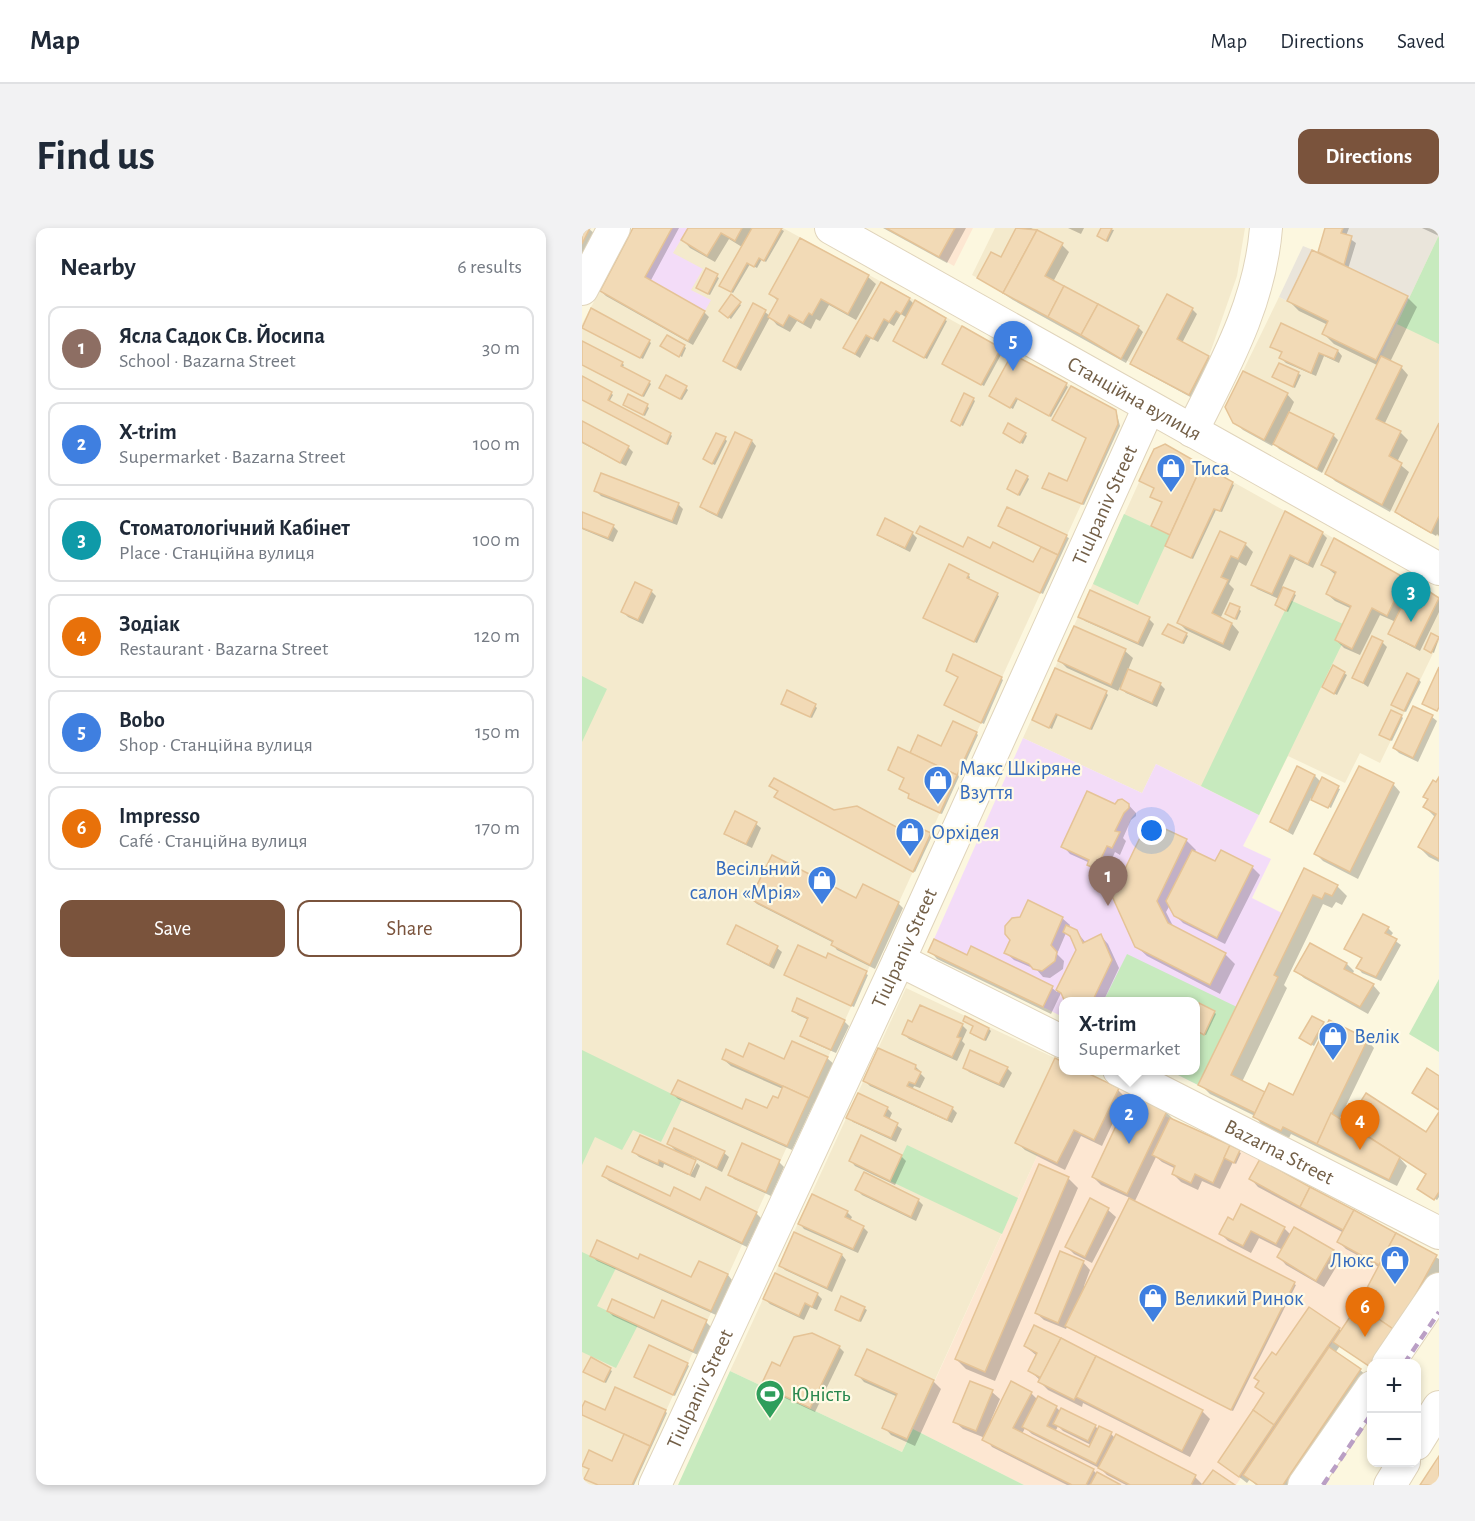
<!DOCTYPE html>
<meta charset="utf-8">
<style>
body{margin:0;font-family:"Alegreya Sans",sans-serif;background:#f2f2f3;color:#1f2937}
.controls{position:absolute;right:18px;bottom:18px;display:grid;overflow:hidden;border-radius:12px;box-shadow:0 3px 9px #0003}
.controls button{width:54px;height:54px;display:grid;place-items:center;padding:0;border:0;border-bottom:2px solid #e0e1e3;background:#fff;color:#1f2937;font:30px sans-serif}
.you{position:absolute;left:570px;top:603px;width:21px;height:21px;margin:-15px;border:4px solid #fff;border-radius:50%;background:#1a73e8;box-shadow:0 0 0 9px #1a73e833}
.badge{display:grid;place-items:center;width:39px;height:39px;border-radius:50%;background:#7a533c;color:#fff;font-size:20px;font-weight:700}
.pin{position:absolute;translate:-50% -50px;filter:drop-shadow(0 2px 3px #0008)}
.pin::after{content:'';position:absolute;top:32px;width:21px;height:18px;background:inherit;clip-path:polygon(0 0,100% 0,50% 100%)}
.popup{position:absolute;left:477px;top:769px;width:141px;height:78px;box-sizing:border-box;display:grid;place-content:center;border-radius:12px;background:#fff;filter:drop-shadow(0 2px 4px #0005);font-size:20px;white-space:nowrap;color:#747a83}
.popup b{font-size:22px;color:#1f2937}
.popup::after{content:'';position:absolute;left:50%;top:100%;margin-left:-12px;border:12px solid transparent;border-top-color:#fff}
.list{margin:0;padding:0;list-style:none}
h2{display:flex;justify-content:space-between;align-items:center;height:78px;margin:0;padding:0 24px;font-size:26px}
h2 small{font-size:20px;font-weight:400;color:#747a83}
.list li{display:grid;grid-template-columns:39px 1fr auto;gap:18px;align-items:center;box-sizing:border-box;height:84px;margin:0 12px 12px;padding:0 12px;border:2px solid #e0e1e3;border-radius:12px}
.list b{display:block;font-size:22px;white-space:nowrap}
.list p{margin:0;font-size:20px;white-space:nowrap;color:#747a83}
.list em{font-size:20px;font-style:normal;color:#747a83}
.actions{display:flex;gap:12px;padding:18px 24px}
.actions a{flex:1;padding:14px 0;border:2px solid #7a533c;border-radius:12px;text-align:center;font-size:21px;color:#7a533c}
.actions .main{background:#7a533c;color:#fff}
.map{position:relative;flex:none;width:857px;height:1257px;overflow:hidden;border-radius:12px}
header{display:flex;align-items:center;gap:36px;box-sizing:border-box;height:84px;padding:0 30px;background:#fff;border-bottom:2px solid #e0e1e3}
header strong{font-size:28px}
nav{display:flex;gap:33px;margin-inline-start:auto;font-size:21px}
.intro{display:flex;align-items:center;justify-content:space-between;box-sizing:border-box;height:144px;padding:0 36px}
h1{margin:0;font-size:42px}
.button{padding:15px 27px;border-radius:12px;background:#7a533c;color:#fff;font-size:21px;font-weight:700}
main{display:flex;gap:36px;padding:0 36px}
aside{flex:1;background:#fff;border-radius:12px;box-shadow:0 3px 9px #0003}
.map>svg:first-child{display:block}
.residential{fill:#f4eacd}
.commercial{fill:#fde7d2}
.industrial{fill:#eae5db}
.education{fill:#f3dcf8}
.green{fill:#c7eabe}
.shadow{fill:#0003;fill-rule:evenodd}
.building{fill:#f2dab6;stroke:#e5c396;stroke-width:1.5}
.lines{fill:none;stroke-linecap:round;stroke-linejoin:round}
.minor-casing{stroke:#e0d4bb;stroke-width:34}
.minor{stroke:#fff;stroke-width:32}
.rail{stroke:#ba9fc5;stroke-width:4.5;stroke-dasharray:9 6;stroke-linecap:butt}
.labels{text-anchor:middle;dominant-baseline:central;stroke-width:4.5;stroke-linejoin:round;paint-order:stroke}
.street-label{font-size:21px;fill:#735f47;stroke:#fffae5}
.shop-label{font-size:21px;fill:#366cbe;stroke:#fffae5;text-anchor:start}
.leisure-label{font-size:21px;fill:#27864d;stroke:#fffae5;text-anchor:start}
</style>
<header>
<strong>Map</strong>
<nav><a>Map</a><a>Directions</a><a>Saved</a></nav>
</header>
<div class="intro"><h1>Find us</h1><a class="button">Directions</a></div>
<main>
<aside>
<h2>Nearby<small>6 results</small></h2>
<ul class="list">
<li><span class="badge" style="background:#8d6e63">1</span><div><b>Ясла Садок Св. Йосипа</b><p>School · Bazarna Street</p></div><em>30 m</em></li>
<li><span class="badge" style="background:#3f7fe0">2</span><div><b>X-trim</b><p>Supermarket · Bazarna Street</p></div><em>100 m</em></li>
<li><span class="badge" style="background:#0f9aa8">3</span><div><b>Стоматологічний Кабінет</b><p>Place · Станційна вулиця</p></div><em>100 m</em></li>
<li><span class="badge" style="background:#e8710a">4</span><div><b>Зодіак</b><p>Restaurant · Bazarna Street</p></div><em>120 m</em></li>
<li><span class="badge" style="background:#3f7fe0">5</span><div><b>Bobo</b><p>Shop · Станційна вулиця</p></div><em>150 m</em></li>
<li><span class="badge" style="background:#e8710a">6</span><div><b>Impresso</b><p>Café · Станційна вулиця</p></div><em>170 m</em></li>
</ul>
<div class="actions"><a class="main">Save</a><a>Share</a></div>
</aside>
<div class="map">
<svg width="857" height="1257" viewBox="0 0 857 1257">
<rect width="100%" height="100%" fill="#fcf7df"/>
<!-- residential -->
<g class="residential">
<polygon points="51,0 201,0 534,182 536,196 50,1257 0,1257 0,96"/>
<polygon points="413,0 663,0 655,48 627,128 607,167 390,47"/>
<polygon points="857,7 857,309 682,212 705,165 661,143 697,69 746,93 740,106 797,133"/>
<polygon points="583,216 857,369 857,413 798,535 778,525 763,555 706,528 677,587 574,536 560,565 441,510 572,221"/>
<polygon points="324,760 473,830 456,926 320,1224 148,1143"/>
</g>
<!-- commercial -->
<g class="commercial">
<polygon points="304,0 391,0 372,38"/>
<polygon points="481,842 499,843 585,883 583,888 678,931 667,951 761,1002 755,1014 797,1037 776,1077 654,1257 442,1257 331,1201 456,926"/>
</g>
<!-- industrial -->
<polygon class="industrial" points="743,0 857,0 857,7 797,134 740,106 746,93 697,69 721,18 736,24"/>
<!-- education -->
<g class="education">
<polygon points="51,0 106,0 91,25 121,41 109,62 129,72 106,113 18,63"/>
<polygon points="441,510 560,565 574,536 677,587 661,618 689,631 670,670 700,685 616,857 588,843 613,842 613,774 481,774 481,789 461,779 471,758 385,727 352,711"/>
</g>
<!-- green -->
<g class="green">
<polygon points="857,7 857,116 815,96"/>
<polygon points="542,286 588,307 556,377 511,356"/>
<polygon points="708,372 761,396 753,412 760,416 677,587 619,558"/>
<polygon points="0,448 25,461 0,514"/>
<polygon points="545,726 655,779 616,857 588,843 613,842 613,774 521,774"/>
<polygon points="857,751 857,824 827,806"/>
<polygon points="0,822 100,871 79,914 51,902 40,922 13,909 0,937"/>
<polygon points="325,917 436,970 420,1006 308,953"/>
<polygon points="0,1024 34,1040 15,1078 56,1097 34,1140 0,1124"/>
<polygon points="148,1143 320,1224 331,1201 442,1257 96,1257"/>
</g>
<!-- shadow -->
<g class="shadow">
<polygon points="0,0 6,0 13,6 0,29"/>
<polygon points="53,0 97,0 68,54 122,84 127,89 111,117 24,68 19,63"/>
<polygon points="107,0 197,0 202,3 184,34 180,31 175,40 168,36 151,65 141,59 160,19 147,11 133,34 108,20 101,12"/>
<polygon points="301,0 384,0 365,35"/>
<polygon points="436,0 449,0 480,17 487,24 471,54 556,99 561,104 544,135 431,72 397,50 419,31"/>
<polygon points="486,0 502,0 499,6"/>
<polygon points="521,0 532,2 526,14 519,10"/>
<polygon points="745,0 767,0 764,8 774,15 766,41 825,69 835,79 808,134 819,139 826,147 802,197 818,204 826,212 815,234 827,244 808,284 753,253 745,245 797,138 752,116 742,106 746,97 717,83 707,73 742,29 737,24"/>
<polygon points="840,0 857,0 857,8"/>
<polygon points="219,12 286,49 294,56 274,92 247,77 238,93 234,91 229,101 215,93 208,104 195,97 188,89 159,143 142,133 183,84 188,88 196,73 189,66"/>
<polygon points="125,42 137,50 128,67 118,62"/>
<polygon points="299,56 327,71 333,77 365,93 345,131 315,114 325,90 319,86 312,98 307,95 296,114 289,110 278,130 263,120"/>
<polygon points="149,69 159,77 149,91 139,83"/>
<polygon points="610,81 615,86 600,115 627,129 631,134 612,171 555,140 550,135"/>
<polygon points="9,82 67,113 69,115 61,131 2,101 0,99"/>
<polygon points="699,97 756,123 760,128 757,135 742,128 734,148 704,135 699,130 701,126 690,118"/>
<polygon points="381,100 421,123 402,158 364,137"/>
<polygon points="0,114 40,135 42,137 40,140 67,154 69,156 62,169 0,137"/>
<polygon points="102,118 104,120 100,129 82,120"/>
<polygon points="697,137 719,147 713,160 692,149"/>
<polygon points="0,150 29,165 31,167 27,174 88,206 90,208 86,217 0,172"/>
<polygon points="484,157 486,159 469,189 436,171 431,181 411,170"/>
<polygon points="104,160 106,162 100,172 81,162"/>
<polygon points="705,166 712,174 707,185 751,207 756,212 740,245 697,221 692,215 690,218 661,202 652,194"/>
<polygon points="391,171 393,173 381,198 372,194"/>
<polygon points="65,178 67,180 63,188 45,179"/>
<polygon points="533,184 535,186 538,198 502,277 464,261 486,254"/>
<polygon points="0,194 46,219 51,224 44,238 0,215"/>
<polygon points="857,198 857,308 855,306 854,308 820,289 815,284"/>
<polygon points="154,206 170,213 174,218 140,291 124,283 120,279"/>
<polygon points="424,206 443,206 445,208 441,216"/>
<polygon points="143,211 145,213 133,237 125,233"/>
<polygon points="583,218 652,257 640,284 634,282 611,331 587,319 589,308 571,298 582,275 572,271 574,261 559,253"/>
<polygon points="445,249 447,251 438,268 428,262"/>
<polygon points="14,263 96,276 101,281 95,297 19,268"/>
<polygon points="426,281 487,310 461,366 338,307 382,321 409,322 452,336 460,319 418,298"/>
<polygon points="704,285 740,305 745,310 731,340 713,331 700,359 714,367 706,384 695,377 697,371 675,361 671,356"/>
<polygon points="0,286 31,298 36,303 31,314 0,301"/>
<polygon points="330,305 335,310 328,324 302,311 297,306"/>
<polygon points="638,305 663,316 671,324 664,338 657,334 647,356 652,361 638,391 650,396 657,404 648,423 604,402 597,395"/>
<polygon points="740,336 822,351 830,359 819,382 822,383 832,372 838,360 857,371 857,384 838,423 813,410 808,405 814,394 798,387 778,427 762,420 754,412 770,381 753,373 745,366 754,347"/>
<polygon points="386,347 388,349 386,353 417,368 395,415 345,392"/>
<polygon points="69,363 74,368 61,396 46,389 41,384"/>
<polygon points="657,381 659,383 655,392 645,386"/>
<polygon points="498,388 567,391 572,396 561,419 503,393"/>
<polygon points="493,400 543,423 551,430 546,442 578,456 583,461 575,479 544,465 538,459 536,463 485,440 478,433"/>
<polygon points="604,406 606,408 602,416 584,408"/>
<polygon points="850,407 857,410 852,425 845,422"/>
<polygon points="800,414 805,419 786,459 772,449"/>
<polygon points="752,439 765,447 755,467 744,461"/>
<polygon points="419,450 421,452 402,496 364,477"/>
<polygon points="837,452 839,454 824,484 813,479"/>
<polygon points="524,465 526,467 510,502 476,487 470,501 452,492"/>
<polygon points="203,477 233,478 235,480 230,490"/>
<polygon points="819,488 821,490 810,513 801,508"/>
<polygon points="850,489 855,493 836,534 817,525 812,520"/>
<polygon points="394,505 396,507 360,586 329,572 327,570 328,527 360,520"/>
<polygon points="716,540 733,548 739,554 758,561 749,580 729,570 711,607 695,598 690,594"/>
<polygon points="857,552 857,634 847,629 837,619 853,589 843,579 847,572 843,568"/>
<polygon points="811,556 818,564 776,651 741,633 734,626"/>
<polygon points="196,571 252,583 319,603 348,606 350,608 333,644"/>
<polygon points="538,573 543,573 554,585 554,588 549,592 541,610 544,613 538,627 533,624 522,648 515,644 507,637 508,635 488,626 481,618"/>
<polygon points="154,585 174,596 179,600 170,620 149,610 144,605"/>
<polygon points="567,595 604,612 614,622 612,625 634,635 670,639 678,647 643,716 601,695 593,687 588,677 584,684 592,700 643,726 653,736 638,766 565,728 554,718"/>
<polygon points="723,642 755,658 765,668 760,677 754,674 750,680 741,676 702,757 705,760 660,854 684,866 712,869 785,812 792,820 757,892 765,897 784,867 844,906 857,886 857,969 855,972 839,962 846,946 815,927 825,938 815,958 709,906 707,910 680,897 673,888 628,866 618,856"/>
<polygon points="170,671 316,675 321,680 293,741 255,722 251,717 252,715 175,676"/>
<polygon points="480,690 488,697 487,700 494,703 504,715 519,708 526,716 537,740 521,774 484,774 479,765 469,786 355,731 348,723 386,729 390,720 470,760 475,764 495,722 490,711 484,705 475,726 482,733 481,741 468,750 461,749 455,742 432,732 424,725"/>
<polygon points="806,700 811,705 808,709 819,717 799,753 780,745 776,740 780,731 764,720"/>
<polygon points="147,715 195,720 200,724 192,741 152,720"/>
<polygon points="247,727 286,747 272,779 206,748 245,732"/>
<polygon points="765,736 772,743 770,747 791,757 798,765 786,786 722,750 714,743"/>
<polygon points="211,783 262,793 267,798 254,825 225,812 220,807 227,792 216,787"/>
<polygon points="632,784 634,786 624,807 613,802 613,786"/>
<polygon points="383,793 407,801 409,803 404,813 391,807 392,799"/>
<polygon points="741,796 743,798 732,818 721,812"/>
<polygon points="380,797 385,802 380,813 383,816 375,833 327,811 322,806"/>
<polygon points="297,822 334,839 338,843 338,845 343,850 338,860 332,858 330,862 370,880 375,885 370,895 288,858 283,853"/>
<polygon points="245,830 253,837 235,876 232,875 210,922 96,871 91,866 160,883 186,882 196,872 201,861 149,838 141,831 203,833"/>
<polygon points="481,836 481,842 536,862 543,869 520,918 499,908 483,942 443,922 435,915"/>
<polygon points="383,839 425,840 430,845 422,860 387,844"/>
<polygon points="305,880 310,885 307,892 320,901 314,914 271,894 266,889"/>
<polygon points="584,884 592,892 659,925 654,936 651,934 638,961 620,953 616,962 599,954 591,946 594,941 580,934 574,929 552,975 714,1057 651,1183 485,1099 484,1101 462,1092 454,1085 501,1034 508,1042 502,1058 504,1059 548,970 519,957 511,949"/>
<polygon points="87,916 142,925 147,929 140,944 110,929 113,933 106,947 82,936 81,940 57,929 52,924 96,925"/>
<polygon points="161,917 197,934 202,939 189,968 152,951 148,946"/>
<polygon points="319,928 324,933 313,957 273,938 269,933"/>
<polygon points="678,933 857,1031 857,1044 822,1110 790,1136 790,1140 758,1118 753,1125 778,1142 786,1149 713,1257 674,1257 668,1251 665,1255 638,1234 683,1167 675,1158 695,1129 757,1101 760,1104 777,1078 797,1039 764,1021 757,1014 762,1005 676,959 669,951"/>
<polygon points="115,935 118,938 113,950 108,948"/>
<polygon points="22,948 88,970 119,974 174,985 179,990 165,1019 27,953"/>
<polygon points="486,950 496,960 413,1153 384,1141 374,1131"/>
<polygon points="275,962 336,972 341,977 334,993 280,967"/>
<polygon points="230,968 265,984 270,989 268,993 281,999 286,1004 276,1025 222,1001 218,996"/>
<polygon points="508,972 526,982 534,989 510,1035 492,1026 485,1019"/>
<polygon points="652,994 702,1000 709,1007 751,1023 759,1031 742,1059 704,1037 697,1029 701,1022 677,1010 669,1025 646,1013 639,1006"/>
<polygon points="213,1006 260,1027 264,1032 250,1064 203,1042 198,1037"/>
<polygon points="10,1028 57,1033 110,1051 118,1035 146,1047 150,1052 134,1087 15,1033"/>
<polygon points="235,1066 240,1071 235,1082 228,1079 222,1092 188,1076 183,1071"/>
<polygon points="282,1080 285,1082 279,1094 255,1082"/>
<polygon points="26,1083 72,1092 124,1094 129,1099 116,1127 31,1088"/>
<polygon points="453,1099 620,1183 628,1191 608,1229 501,1175 500,1179 466,1162 458,1154 459,1153 448,1143 455,1128 443,1118"/>
<polygon points="257,1119 262,1124 233,1184 186,1162 181,1157 199,1140"/>
<polygon points="9,1131 30,1143 24,1155 5,1145"/>
<polygon points="105,1136 107,1138 93,1168 54,1149"/>
<polygon points="275,1146 351,1153 359,1161 333,1218 309,1207 302,1199 316,1169 282,1154"/>
<path d="M410,1164l8,7 -9,21 2,1 38,-28 7,7 18,7 5,5 34,14 4,4 12,4 4,4 80,39 8,8h-77l-19,-10 -6,-6 -69,-35 -7,-6 -3,6 71,36 5,5 20,10h-51l-75,-38 -7,-9 -22,-9 -8,-7zM476,1198l5,5 28,14 -2,4 -34,-17z"/>
<polygon points="0,1183 83,1183 85,1185 52,1257 16,1257 31,1235 44,1207 0,1186"/>
</g>
<!-- building -->
<g class="building">
<polygon points="0,0 8,0 0,16"/>
<polygon points="51,0 90,0 63,49 123,83 106,113 18,63"/>
<polygon points="106,0 160,0 153,13 139,5 125,28 99,12"/>
<polygon points="170,0 200,0 182,33 177,30 172,39 165,35 149,64 137,58"/>
<polygon points="304,0 373,0 357,29"/>
<polygon points="434,0 455,2 421,65 395,50 409,24 419,29"/>
<polygon points="519,0 530,0 524,13 515,8"/>
<polygon points="743,0 761,0 759,5 770,8 762,37 736,24"/>
<polygon points="455,2 481,15 463,48 482,58 466,89 421,65"/>
<polygon points="218,10 287,47 266,86 239,71 230,87 227,85 221,95 207,87 201,98 186,89 196,71 187,66"/>
<polygon points="730,22 826,68 794,132 740,106 746,93 705,73"/>
<polygon points="124,40 136,46 126,66 114,60"/>
<polygon points="299,54 328,70 319,86 314,83 307,94 302,91 291,111 284,107 273,126 261,120"/>
<polygon points="482,58 516,76 499,107 466,89"/>
<polygon points="149,66 159,74 146,90 137,83"/>
<polygon points="585,66 611,80 595,111 627,128 607,167 548,136"/>
<polygon points="333,72 364,90 342,130 311,113"/>
<polygon points="171,75 184,82 154,140 141,133"/>
<polygon points="516,76 557,98 539,131 499,107"/>
<polygon points="9,80 68,112 58,130 0,100"/>
<polygon points="699,95 756,122 752,131 737,125 729,145 697,130 700,124 688,119"/>
<polygon points="380,98 419,120 399,157 360,136"/>
<polygon points="85,107 103,117 97,129 78,118"/>
<polygon points="0,113 41,134 39,138 68,153 60,168 0,137"/>
<polygon points="430,126 485,155 467,188 434,170 428,180 407,168"/>
<polygon points="799,128 820,138 794,191 819,203 807,228 820,235 800,277 743,246"/>
<polygon points="697,135 717,144 711,159 690,149"/>
<polygon points="661,143 706,165 682,212 651,195 643,179"/>
<polygon points="84,147 105,158 98,171 77,160"/>
<polygon points="0,148 30,164 26,172 89,205 84,216 0,172"/>
<polygon points="489,158 534,182 536,196 500,276 460,260 467,245 485,253 504,210 470,192"/>
<polygon points="382,165 392,170 378,198 369,193"/>
<polygon points="46,166 66,176 61,187 41,177"/>
<polygon points="707,184 752,206 735,241 691,216"/>
<polygon points="0,193 47,218 38,235 0,214"/>
<polygon points="426,195 444,205 438,215 421,205"/>
<polygon points="857,195 857,288 849,305 813,284"/>
<polygon points="153,204 170,212 135,287 118,279"/>
<polygon points="134,205 144,209 130,236 121,231"/>
<polygon points="583,216 620,237 588,307 569,298 580,274 568,269 572,260 557,253 572,221"/>
<polygon points="620,237 651,254 638,283 632,281 609,330 583,318"/>
<polygon points="434,242 446,248 436,267 425,261"/>
<polygon points="19,245 97,275 90,293 12,263"/>
<polygon points="425,279 485,307 476,327 416,298"/>
<polygon points="703,283 741,304 726,336 708,327 690,366 669,357"/>
<polygon points="0,284 32,297 26,310 0,300"/>
<polygon points="303,290 331,304 323,320 295,307"/>
<polygon points="338,298 381,319 386,309 408,320 411,314 451,334 459,319 476,327 458,365 334,305"/>
<polygon points="638,303 664,315 656,331 649,328 639,349 646,352 630,385 650,395 641,416 595,395"/>
<polygon points="752,310 823,350 805,388 790,380 770,421 753,412 769,378 744,366 754,344 739,337"/>
<polygon points="367,336 387,346 385,350 416,365 392,414 341,390"/>
<polygon points="53,354 70,362 56,392 39,384"/>
<polygon points="837,357 857,370 833,419 806,406 819,380 821,381 828,369 831,370"/>
<polygon points="701,359 713,364 704,383 693,377"/>
<polygon points="508,362 568,389 556,415 496,389"/>
<polygon points="648,375 658,379 653,391 643,386"/>
<polygon points="586,396 605,405 600,415 580,406"/>
<polygon points="492,398 544,421 529,457 476,433"/>
<polygon points="849,405 857,409 849,425 842,421"/>
<polygon points="790,408 801,413 781,455 770,450"/>
<polygon points="371,426 420,449 399,495 362,477 376,449 364,443"/>
<polygon points="751,437 763,444 752,466 740,459"/>
<polygon points="857,439 857,479 855,483 840,476"/>
<polygon points="473,440 525,463 508,501 474,486 467,500 450,492"/>
<polygon points="546,441 579,455 570,475 538,461"/>
<polygon points="825,445 837,451 822,483 809,477"/>
<polygon points="205,462 234,476 228,489 199,476"/>
<polygon points="831,478 851,487 831,530 811,520"/>
<polygon points="809,482 820,487 808,512 797,507"/>
<polygon points="371,493 395,504 375,547 328,525 336,507 359,518"/>
<polygon points="316,519 375,547 358,585 326,570 327,566 317,561 322,550 306,542"/>
<polygon points="715,538 733,547 706,603 688,594"/>
<polygon points="777,538 812,555 768,644 732,626"/>
<polygon points="740,549 757,558 746,580 729,572"/>
<polygon points="857,549 857,631 836,619 854,586 841,579 846,571 841,569 851,552 854,554"/>
<polygon points="192,550 252,582 275,578 318,601 322,593 349,605 331,644 192,569 196,563 187,558"/>
<polygon points="505,563 533,576 536,572 540,571 547,576 547,580 542,585 533,603 538,604 530,620 525,618 514,641 505,637 507,632 479,619"/>
<polygon points="153,583 175,594 164,616 142,606"/>
<polygon points="566,593 605,611 575,673 586,695 644,725 628,757 553,719 530,668"/>
<polygon points="610,622 633,633 639,622 671,638 635,710 592,688 584,673"/>
<polygon points="190,627 274,670 281,656 317,674 288,737 249,717 251,713 168,671"/>
<polygon points="722,640 756,657 750,668 743,665 740,671 731,667 692,747 696,749 649,847 683,864 673,885 616,857"/>
<polygon points="446,672 481,689 469,717 475,724 473,733 460,743 451,741 447,736 422,725 428,712 423,706 423,698 430,690 438,689"/>
<polygon points="781,686 807,699 803,705 815,711 794,749 774,740 780,730 762,721"/>
<polygon points="154,697 196,718 187,737 145,716"/>
<polygon points="484,697 495,702 501,715 519,706 530,732 510,774 483,774 479,765 474,762 494,722 488,708 481,704"/>
<polygon points="352,711 385,727 389,718 471,758 461,779 346,724"/>
<polygon points="728,715 765,735 762,741 792,756 778,779 712,743"/>
<polygon points="216,717 244,730 246,725 285,743 269,778 202,747"/>
<polygon points="215,770 263,792 249,822 218,808 226,790 210,783"/>
<polygon points="617,775 633,783 622,807 613,802 613,783"/>
<polygon points="338,777 381,796 375,809 379,810 370,829 320,806 326,792 330,794"/>
<polygon points="383,788 407,800 402,812 388,805 391,798 381,793"/>
<polygon points="730,788 742,794 729,817 717,810"/>
<polygon points="747,792 786,811 735,916 701,899 699,903 671,889 687,855 711,867"/>
<polygon points="210,813 246,829 227,870 140,831 144,821 161,829 167,815 202,831"/>
<polygon points="296,820 334,837 333,841 339,844 333,856 327,854 325,858 371,879 365,892 281,853"/>
<polygon points="388,822 426,839 417,856 381,840"/>
<polygon points="473,830 481,834 481,842 499,842 537,860 512,912 492,902 475,935 433,915"/>
<polygon points="845,840 857,848 857,882 830,865"/>
<polygon points="96,852 160,881 164,871 185,880 191,868 196,870 201,858 227,870 205,918 89,866"/>
<polygon points="276,865 306,879 302,888 316,895 309,910 264,890"/>
<polygon points="784,865 844,904 857,884 857,964 852,972 835,961 844,946 765,895"/>
<polygon points="549,866 585,883 545,966 510,949"/>
<polygon points="749,885 818,929 807,952 735,916"/>
<polygon points="588,890 648,917 631,955 613,946 609,955 590,946 593,938 570,927"/>
<polygon points="92,900 143,923 135,940 85,916"/>
<polygon points="58,907 114,932 108,947 77,932 76,936 50,924"/>
<polygon points="279,907 320,927 308,953 267,933"/>
<polygon points="160,915 198,932 184,964 146,947"/>
<polygon points="648,917 658,922 652,935 642,930"/>
<polygon points="678,931 728,959 718,979 667,951"/>
<polygon points="457,936 487,949 403,1144 373,1131"/>
<polygon points="25,938 88,968 92,959 118,972 124,959 175,984 160,1015 20,948"/>
<polygon points="282,944 337,971 329,989 273,962"/>
<polygon points="728,959 772,982 761,1002 718,979"/>
<polygon points="230,966 266,983 263,989 282,998 271,1021 216,996"/>
<polygon points="508,970 527,980 503,1029 483,1019"/>
<polygon points="547,970 713,1054 649,1182 483,1098"/>
<polygon points="659,976 703,999 694,1016 669,1003 661,1018 637,1006 646,989 651,992"/>
<polygon points="772,982 814,1005 797,1037 755,1014"/>
<polygon points="712,999 752,1022 734,1053 695,1029"/>
<polygon points="212,1004 260,1026 245,1060 197,1038"/>
<polygon points="814,1005 855,1027 814,1103 776,1077"/>
<polygon points="15,1012 56,1031 58,1026 109,1049 117,1033 146,1046 129,1083 8,1028"/>
<polygon points="478,1023 502,1033 476,1095 453,1085"/>
<polygon points="193,1045 236,1065 230,1079 223,1075 217,1088 181,1071"/>
<polygon points="259,1068 283,1079 277,1093 253,1082"/>
<polygon points="30,1071 72,1090 80,1072 125,1092 111,1123 25,1083"/>
<polygon points="776,1077 814,1103 792,1136 790,1136 790,1140 751,1114"/>
<polygon points="727,1079 758,1100 692,1197 671,1182 682,1165 673,1159 677,1153 672,1150 690,1124 694,1127"/>
<polygon points="452,1097 479,1110 459,1150 446,1143 455,1125 442,1118"/>
<polygon points="230,1105 258,1118 228,1180 179,1157 190,1134 198,1138 212,1109"/>
<polygon points="479,1110 514,1128 492,1172 456,1154"/>
<polygon points="67,1117 106,1135 91,1167 52,1149"/>
<polygon points="747,1119 779,1141 701,1257 676,1257 661,1247"/>
<polygon points="285,1121 352,1152 325,1211 300,1200 315,1166 273,1147"/>
<polygon points="514,1128 621,1182 600,1223 494,1169"/>
<polygon points="9,1129 29,1140 22,1154 1,1144"/>
<polygon points="388,1153 411,1162 394,1203 371,1194"/>
<polygon points="429,1153 450,1164 431,1200 512,1241 504,1257 490,1257 400,1212"/>
<polygon points="33,1159 84,1182 68,1218 0,1187 0,1179 3,1173 23,1182"/>
<polygon points="456,1168 475,1178 465,1198 507,1219 517,1198 530,1204 514,1236 440,1199"/>
<polygon points="479,1180 514,1197 506,1213 471,1196"/>
<polygon points="671,1182 692,1197 657,1249 636,1234"/>
<polygon points="42,1206 68,1218 50,1257 16,1257 2,1251 7,1241 0,1238 7,1222 30,1233"/>
<polygon points="534,1206 614,1247 609,1257 548,1257 516,1240"/>
<polygon points="857,1228 857,1257 838,1257"/>
<polygon points="631,1242 653,1257 620,1257"/>
<polygon points="515,1244 539,1257 508,1257"/>
</g>
<g class="lines">
<!-- minor casing -->
<g class="minor-casing">
<g id="minor">
<path id="s1" d="M249,0l608,341"/>
<polyline points="0,61 32,0"/>
<path d="M610,203c33,-66 68,-128 74,-203"/>
<polyline points="317,732 481,814"/>
<path id="s2" d="M537,842l320,163"/>
<polyline points="806,1136 857,1061"/>
<polyline points="834,1216 857,1179"/>
<path id="s3" d="M73,1257l244,-525 250,-553"/>
<polyline points="722,1257 790,1159"/>
<polyline points="808,1257 822,1234"/>
</g>
</g>
<!-- minor -->
<use href="#minor" class="minor"/>
<!-- rail -->
<g class="rail">
<polyline points="822,1136 857,1084"/>
<polyline points="741,1257 790,1185"/>
</g>
</g>
<!-- icons -->
<defs>
<g id="shop-pin" transform="scale(1.5)"><path d="M0 17L-7.5 6A9.5 9.5 0 1 1 7.5 6Z" fill="#3f7fe0" stroke="#fffae5"/><path d="M-5-2.5h2.3a2.7 3.5 0 0 1 5.4 0H5L5.5 6h-11ZM-1.5-2.5h3a1.5 2.3 0 0 0-3 0Z" fill="#fff"/></g>
<g id="stadium-pin" transform="scale(1.5)"><path d="M0 17L-7.5 6A9.5 9.5 0 1 1 7.5 6Z" fill="#2e9e5b" stroke="#fffae5"/><path d="M0-5a6.5 5 0 1 0 0 10a6.5 5 0 1 0 0-10ZM-3.5-1.8h7v3.6h-7Z" fill="#fff"/></g>
</defs>
<g fill-rule="evenodd">
<use href="#shop-pin" x="589" y="240"/>
<use href="#shop-pin" x="356" y="552"/>
<use href="#shop-pin" x="328" y="604"/>
<use href="#shop-pin" x="240" y="652"/>
<use href="#shop-pin" x="751" y="808"/>
<use href="#shop-pin" x="813" y="1032"/>
<use href="#shop-pin" x="571" y="1070"/>
<use href="#stadium-pin" x="188" y="1166"/>
</g>
<g class="labels">
<!-- street labels -->
<g class="street-label">
<text stroke="none"><textPath href="#s1" startOffset="348">Станційна вулиця</textPath></text>
<text stroke="none"><textPath href="#s3" startOffset="1078">Tiulpaniv Street</textPath></text>
<text stroke="none"><textPath href="#s3" startOffset="592">Tiulpaniv Street</textPath></text>
<text stroke="none"><textPath href="#s2" startOffset="180">Bazarna Street</textPath></text>
<text stroke="none"><textPath href="#s3" startOffset="106">Tiulpaniv Street</textPath></text>
</g>
<!-- shop labels -->
<g class="shop-label">
<text x="610" y="240">Тиса</text>
<text x="377" y="540">Макс Шкіряне<tspan x="377" dy="24">Взуття</tspan></text>
<text x="349" y="604">Орхідея</text>
<text x="219" y="640" text-anchor="end">Весільний<tspan x="219" dy="24">салон «Мрія»</tspan></text>
<text x="772" y="808">Велік</text>
<text x="792" y="1032" text-anchor="end">Люкс</text>
<text x="592" y="1070">Великий Ринок</text>
</g>
<!-- leisure labels -->
<g class="leisure-label">
<text x="209" y="1166">Юність</text>
</g>
</g>
</svg>
<div class="controls">
<button>+</button>
<button>−</button>
</div>
<div class="you"></div>
<div class="pin badge" style="left:526px;top:678px;background:#8d6e63">1</div>
<div class="pin badge" style="left:547px;top:916px;background:#3f7fe0">2</div>
<div class="popup"><b>X-trim</b>Supermarket</div>
<div class="pin badge" style="left:829px;top:394px;background:#0f9aa8">3</div>
<div class="pin badge" style="left:778px;top:922px;background:#e8710a">4</div>
<div class="pin badge" style="left:431px;top:143px;background:#3f7fe0">5</div>
<div class="pin badge" style="left:783px;top:1109px;background:#e8710a">6</div>
</div>
</main>
